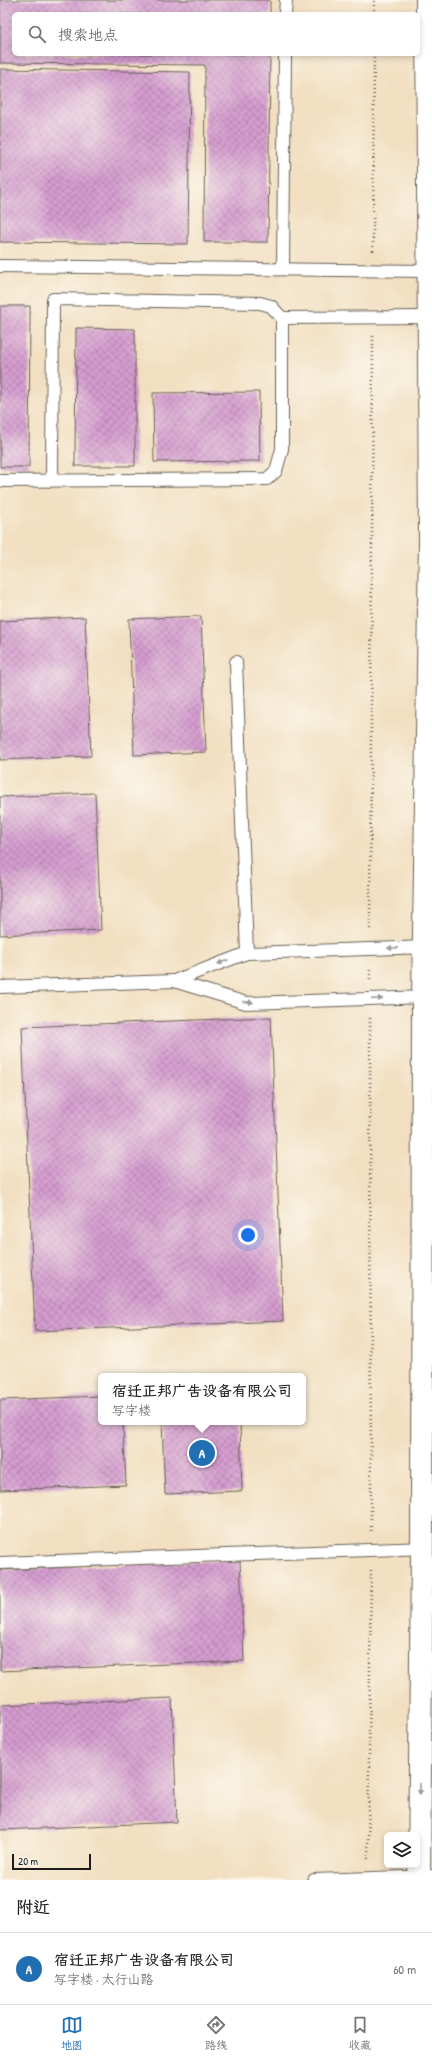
<!DOCTYPE html>
<html lang="zh">
<meta charset="utf-8">
<style>
body{margin:0;font-family:"Patrick Hand","LXGW WenKai TC",sans-serif;background:#f6f6f6;color:#202124}
.controls{position:absolute;right:12px;bottom:12px;display:grid;overflow:hidden;border-radius:6px;box-shadow:0 2px 6px #0003}
.controls button{width:36px;height:36px;display:grid;place-items:center;padding:0;border:0;border-bottom:1px solid #e0e0e0;background:#fff;color:#202124;font:20px sans-serif}
.scale{position:absolute;left:12px;bottom:10px;width:79px;box-sizing:border-box;padding-left:4px;border:2px solid #1c1c1c;border-top:0;font-size:11px;line-height:14px;white-space:nowrap;color:#1c1c1c;-webkit-text-stroke:3px #fbf7ec;paint-order:stroke}
.you{position:absolute;left:248px;top:1235px;width:14px;height:14px;margin:-10px;border:3px solid #fff;border-radius:50%;background:#1a73e8;box-shadow:0 0 0 6px #1a73e833}
.badge{display:grid;place-items:center;width:26px;height:26px;border-radius:50%;background:#1f6fb2;color:#fff;font-size:13px;font-weight:700}
.pin{position:absolute;translate:-50% -50%;border:2px solid #fff;box-shadow:0 1px 4px #0006}
.popup{position:absolute;left:98px;top:1373px;width:208px;height:52px;box-sizing:border-box;display:grid;place-content:center;border-radius:6px;background:#fff;filter:drop-shadow(0 1px 3px #0005);font-size:13px;white-space:nowrap;color:#757577}
.popup b{font-size:15px;color:#202124}
.popup::after{content:'';position:absolute;left:50%;top:100%;margin-left:-8px;border:8px solid transparent;border-top-color:#fff}
.list{margin:0;padding:0;list-style:none}
h2{display:flex;justify-content:space-between;align-items:center;height:52px;margin:0;padding:0 16px;font-size:17px}
h2 small{font-size:13px;font-weight:400;color:#757577}
.list li{display:grid;grid-template-columns:26px 1fr auto;gap:12px;align-items:center;box-sizing:border-box;height:72px;padding:0 16px;border-top:1px solid #e0e0e0}
.list b{display:block;font-size:15px;white-space:nowrap}
.list p{margin:0;font-size:13px;white-space:nowrap;color:#757577}
.list em{font-size:13px;font-style:normal;color:#757577}
.icon{flex:none;width:22px;height:22px;fill:none;stroke:currentColor;stroke-width:2;stroke-linecap:round;stroke-linejoin:round}
.map{position:relative;flex:none;width:432px;height:1880px;overflow:hidden}
.search{position:absolute;background:#fff;box-shadow:0 2px 6px #0003;left:12px;right:12px;top:12px;height:44px;display:flex;align-items:center;gap:10px;box-sizing:border-box;padding:0 14px;border-radius:6px;color:#757577;font-size:15px}
.sheet{height:124px;background:#fff}
nav{display:flex;justify-content:space-around;align-items:center;box-sizing:border-box;height:56px;border-top:1px solid #e0e0e0;background:#fff;font-size:11px;color:#757577}
nav a{display:grid;justify-items:center;gap:2px}
nav .on{color:#1f6fb2}
.map>svg:first-child{display:block}
.building{fill:url(#building-cross-hatch)}
.lines{fill:none;stroke-linecap:round;stroke-linejoin:round}
.service-casing{stroke:#676056;stroke-width:14}
.tertiary-casing{stroke:#676056;stroke-width:24}
.path{stroke:#676056;stroke-width:2.5;stroke-dasharray:1 3;stroke-linecap:butt}
.service{stroke:#fff;stroke-width:12}
.tertiary{stroke:#fff;stroke-width:22}
.oneway{fill:#999}
</style>
<div class="map">
<svg width="432" height="1880" viewBox="0 0 432 1880">
<defs>
<pattern id="building-cross-hatch" width="8" height="8" patternUnits="userSpaceOnUse"><rect width="8" height="8" fill="#d59dd0"/><path d="M0 0l8 8M0 8l8-8" fill="none" stroke="#ac7fa8"/></pattern>
</defs>
<rect width="100%" height="100%" fill="#fbf7ec"/>
<filter id="ink" filterUnits="userSpaceOnUse"><feTurbulence type="fractalNoise" baseFrequency=".025" numOctaves="2"/><feDisplacementMap in="SourceGraphic" scale="8" xChannelSelector="R" yChannelSelector="G"/><feConvolveMatrix kernelMatrix="1 2 1 2 8 2 1 2 1" color-interpolation-filters="sRGB"/></filter>
<filter id="wash" filterUnits="userSpaceOnUse"><feTurbulence type="fractalNoise" baseFrequency=".012" numOctaves="4" result="noise"/><feDisplacementMap in="SourceGraphic" scale="16" xChannelSelector="R" yChannelSelector="G"/><feGaussianBlur stdDeviation="0.9" result="paint"/><feColorMatrix in="noise" values="0 0 0 0 0 0 0 0 0 0 0 0 0 0 0 0 0 1.4 0 .05"/><feComposite in="paint" operator="in"/></filter>
<g filter="url(#wash)">
<rect width="100%" height="100%" fill="#f2dfc1"/>
<g id="blocks">
<!-- building -->
<g class="building">
<polygon points="0,0 270,0 270,14 14,14 14,54 270,54 268,242 204,242 205,65 0,63"/>
<polygon points="0,69 190,72 188,244 0,242"/>
<polygon points="0,306 30,306 29,467 0,467"/>
<polygon points="76,328 135,329 135,466 75,466"/>
<polygon points="259,392 260,461 154,462 153,393"/>
<polygon points="201,616 206,752 134,755 129,619"/>
<polygon points="85,617 91,756 0,760 0,621"/>
<polygon points="95,793 101,930 0,935 0,797"/>
<polygon points="271,1017 283,1321 35,1331 22,1027"/>
<polygon points="101,1396 101,1422 123,1422 126,1485 0,1490 0,1400"/>
<polygon points="162,1422 240,1422 242,1491 165,1494"/>
<polygon points="240,1560 244,1661 0,1671 0,1570"/>
<polygon points="172,1698 177,1822 0,1830 0,1705"/>
</g>
</g>
</g>
<g filter="url(#ink)">
<use href="#blocks" fill-opacity="0" stroke="#676056" stroke-width="1"/>
<g class="lines">
<!-- service casing -->
<g class="service-casing">
<g id="service">
<polyline points="285,14 286,0"/>
<polyline points="0,266 428,271"/>
<polyline points="283,269 285,54"/>
<polyline points="52,480 53,299 260,303 271,306 282,318"/>
<polyline points="0,481 267,479 276,471 282,449 282,318 429,317"/>
<polyline points="236,662 247,953"/>
<polyline points="0,987 174,981"/>
<polyline points="427,997 246,1003 174,981 247,953 429,947"/>
<polyline points="0,1563 427,1548"/>
<polyline points="314,1880 432,1876"/>
</g>
</g>
<!-- tertiary casing -->
<g class="tertiary-casing">
<polyline id="tertiary" points="419,1880 422,1548 423,998 430,541 427,0"/>
</g>
<!-- path -->
<g class="path">
<polyline points="374,14 374,0"/>
<polyline points="373,251 374,54"/>
<polyline points="370,929 373,336"/>
<polyline points="370,979 370,968"/>
<polyline points="370,1018 371,1531"/>
<polyline points="368,1859 371,1568"/>
</g>
<!-- service -->
<use href="#service" class="service"/>
<!-- tertiary -->
<use href="#tertiary" class="tertiary"/>
</g>
<!-- one-way arrows -->
<defs><path id="oneway-solid" d="M-6-.8H1V-3.2L6.5 0L1 3.2V.8H-6Z"/></defs>
<g class="oneway">
<use href="#oneway-solid" transform="translate(393 948) rotate(178)"/>
<use href="#oneway-solid" transform="translate(223 962) rotate(159)"/>
<use href="#oneway-solid" transform="translate(377 999) rotate(-2)"/>
<use href="#oneway-solid" transform="translate(248 1002) rotate(5)"/>
<use href="#oneway-solid" transform="translate(420 1789) rotate(91)"/>
</g>
</g>
</svg>
<div class="controls">
<button><svg class="icon" aria-label="layers" viewBox="0 0 24 24"><path d="M12 4l9 5-9 5-9-5zM3 14l9 5 9-5"/></svg></button>
</div>
<div class="scale">20 m</div>
<div class="you"></div>
<div class="pin badge" style="left:202px;top:1453px">A</div>
<div class="popup"><b>宿迁正邦广告设备有限公司</b>写字楼</div>
<div class="search"><svg class="icon" aria-label="search" viewBox="0 0 24 24"><circle cx="10" cy="10" r="6"/><path d="M15 15l6 6"/></svg>搜索地点</div>
</div>
<section class="sheet">
<h2>附近<small></small></h2>
<ul class="list">
<li><span class="badge">A</span><div><b>宿迁正邦广告设备有限公司</b><p>写字楼 · 太行山路</p></div><em>60 m</em></li>
</ul>
</section>
<nav>
<a class="on"><svg class="icon" aria-label="map" viewBox="0 0 24 24"><path d="M3 6l6-2 6 2 6-2v14l-6 2-6-2-6 2zM9 4v14M15 6v14"/></svg>地图</a>
<a><svg class="icon" aria-label="directions" viewBox="0 0 24 24"><path d="M12 3l9 9-9 9-9-9zM9 14v-3h6M13 9l2 2-2 2"/></svg>路线</a>
<a><svg class="icon" aria-label="saved" viewBox="0 0 24 24"><path d="M7 4h10v16l-5-4-5 4z"/></svg>收藏</a>
</nav>
